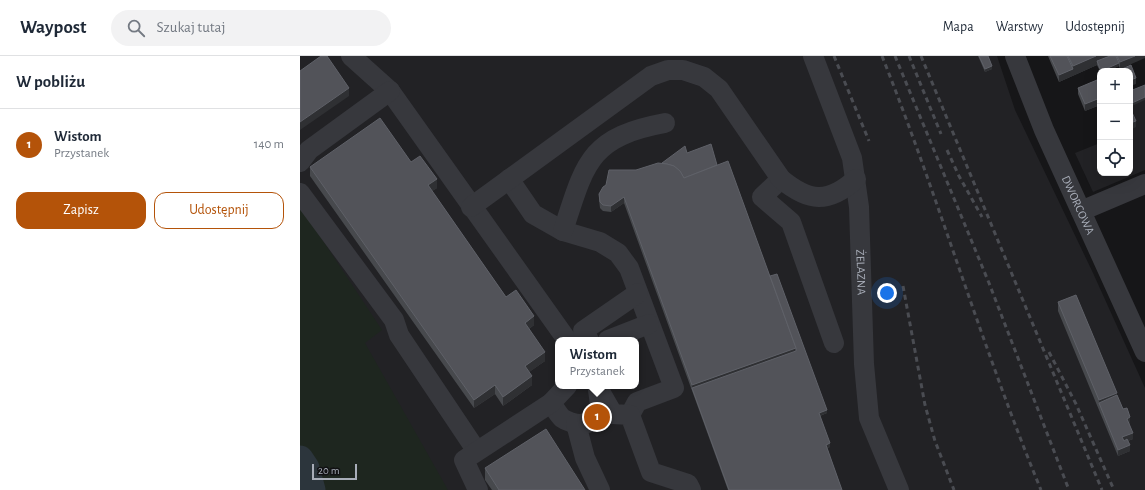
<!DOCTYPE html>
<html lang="pl">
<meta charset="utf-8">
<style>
body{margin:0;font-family:"Alegreya Sans",sans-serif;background:#f2f2f3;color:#1f2937}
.controls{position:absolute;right:12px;top:12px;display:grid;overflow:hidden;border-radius:8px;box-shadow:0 4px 16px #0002}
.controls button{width:36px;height:36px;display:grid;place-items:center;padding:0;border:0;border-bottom:1px solid #e0e1e3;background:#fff;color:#1f2937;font:20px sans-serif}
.scale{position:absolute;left:12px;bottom:10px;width:45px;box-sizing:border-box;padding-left:4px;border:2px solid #a8adb8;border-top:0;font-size:11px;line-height:14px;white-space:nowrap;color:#a8adb8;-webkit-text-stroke:3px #111113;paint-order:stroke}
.you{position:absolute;left:587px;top:237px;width:14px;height:14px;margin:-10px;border:3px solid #fff;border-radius:50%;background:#1a73e8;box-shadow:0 0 0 6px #1a73e833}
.badge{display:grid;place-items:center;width:26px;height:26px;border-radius:50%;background:#b45309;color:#fff;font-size:13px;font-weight:700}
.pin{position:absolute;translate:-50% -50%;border:2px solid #fff;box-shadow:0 1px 4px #0006}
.popup{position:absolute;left:255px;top:281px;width:84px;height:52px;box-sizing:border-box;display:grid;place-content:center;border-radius:8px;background:#fff;filter:drop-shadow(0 1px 3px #0005);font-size:13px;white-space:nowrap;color:#747a83}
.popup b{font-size:15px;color:#1f2937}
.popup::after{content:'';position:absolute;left:50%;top:100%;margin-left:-8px;border:8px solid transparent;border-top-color:#fff}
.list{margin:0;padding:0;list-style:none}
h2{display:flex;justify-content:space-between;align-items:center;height:52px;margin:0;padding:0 16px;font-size:17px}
h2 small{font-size:13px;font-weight:400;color:#747a83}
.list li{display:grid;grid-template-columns:26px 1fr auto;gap:12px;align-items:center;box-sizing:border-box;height:72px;padding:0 16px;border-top:1px solid #e0e1e3}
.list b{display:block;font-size:15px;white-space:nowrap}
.list p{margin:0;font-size:13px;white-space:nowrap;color:#747a83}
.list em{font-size:13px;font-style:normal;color:#747a83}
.actions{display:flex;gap:8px;padding:12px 16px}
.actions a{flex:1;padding:9px 0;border:1px solid #b45309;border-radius:12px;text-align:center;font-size:14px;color:#b45309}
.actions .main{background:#b45309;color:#fff}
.icon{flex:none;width:22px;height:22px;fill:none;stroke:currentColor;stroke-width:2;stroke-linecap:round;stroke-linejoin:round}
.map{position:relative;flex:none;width:845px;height:434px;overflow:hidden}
header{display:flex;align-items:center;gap:24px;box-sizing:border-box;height:56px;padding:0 20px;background:#fff;border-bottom:1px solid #e0e1e3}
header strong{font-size:19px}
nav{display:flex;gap:22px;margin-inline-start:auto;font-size:14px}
.search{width:280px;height:36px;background:#f2f2f3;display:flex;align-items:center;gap:10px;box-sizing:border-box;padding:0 14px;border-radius:22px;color:#747a83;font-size:15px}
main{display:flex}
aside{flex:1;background:#fff}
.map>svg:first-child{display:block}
.built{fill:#222225;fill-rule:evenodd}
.green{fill:#1e261f}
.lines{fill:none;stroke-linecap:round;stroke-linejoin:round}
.river{stroke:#2c353c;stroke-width:27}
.minor{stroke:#37383d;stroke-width:20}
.rail{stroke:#4a4c52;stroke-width:3;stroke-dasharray:5 4;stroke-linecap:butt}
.wall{fill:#47494d}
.shaded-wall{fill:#2f3033}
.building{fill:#525359;stroke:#5f6168}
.labels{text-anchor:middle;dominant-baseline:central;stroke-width:3;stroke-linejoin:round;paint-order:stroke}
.street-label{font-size:12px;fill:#a8adb8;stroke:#111113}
</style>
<header>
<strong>Waypost</strong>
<div class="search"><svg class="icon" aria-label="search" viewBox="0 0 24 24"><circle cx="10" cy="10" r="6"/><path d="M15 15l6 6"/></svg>Szukaj tutaj</div>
<nav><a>Mapa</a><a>Warstwy</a><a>Udostępnij</a></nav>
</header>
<main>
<aside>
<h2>W pobliżu<small></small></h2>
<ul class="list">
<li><span class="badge">1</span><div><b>Wistom</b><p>Przystanek</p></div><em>140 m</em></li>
</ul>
<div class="actions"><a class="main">Zapisz</a><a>Udostępnij</a></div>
</aside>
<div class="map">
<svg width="845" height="434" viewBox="0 0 845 434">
<rect width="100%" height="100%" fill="#161618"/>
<!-- built -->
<g class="built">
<path d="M0,0h697l18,54 78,163 52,115v102h-845zM258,284h78v46h-78z"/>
<polygon points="845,32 845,114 793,136 775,97 800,87 800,117 830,117 830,50 832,50 830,38"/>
</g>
<!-- green -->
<polygon class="green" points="0,150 82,274 65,287 148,434 0,434"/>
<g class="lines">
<!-- river -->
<polyline class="river" points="0,403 6,412 12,434"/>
<!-- minor -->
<g class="minor">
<polyline points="51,0 90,35 267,284"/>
<path id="s1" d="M513,0l39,102 7,49 5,157 5,54 30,72"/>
<path id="s2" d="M715,0l29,74 101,222"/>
<polyline points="0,106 9,94 90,35"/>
<polyline points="209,123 233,158 263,175 300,186 318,197 329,212 374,332 337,346 330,359"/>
<polyline points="481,123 462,141 491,166 534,287"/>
<polyline points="0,137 94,264 99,279 176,394"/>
<path d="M171,151l180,-131 17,-6h15l21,7 15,12 62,90c28,23 47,25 75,0"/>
<polyline points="781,155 845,128"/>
<path d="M263,175c22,-68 26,-94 102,-108"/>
<polyline points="289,284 283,275 338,237"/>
<polyline points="308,284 349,268"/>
<polyline points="298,332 313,358 330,359 351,416 388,428 391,434"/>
<path d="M251,347c3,4 7,11 11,15 4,3 13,6 18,6 23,-1 21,-16 18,-34"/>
<polyline points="276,368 285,402 300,434"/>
<polyline points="178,434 164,404 251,347 267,330"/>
</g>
<!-- rail -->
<g class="rail">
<polyline points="534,0 569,85"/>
<path d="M582,0c57,143 100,291 159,434"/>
<polyline points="595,0 689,227 769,434"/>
<polyline points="609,0 641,78"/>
<polyline points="621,0 802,434"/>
<polyline points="647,94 659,120 682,161"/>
<polyline points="603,230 625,349 635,385 654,434"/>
<polyline points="749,296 776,348 814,434"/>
</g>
</g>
<!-- wall -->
<g class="wall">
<polygon points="678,0 688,0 692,13 685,16"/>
<polygon points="748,0 845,0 820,13 819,10 807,15 800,15 797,9 759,26"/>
<polygon points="800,26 800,49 785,55 778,38 778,32"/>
<polygon points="387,97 417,109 470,220 527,357 520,360 530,391 527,392 542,434 428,434 324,147 311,156 303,155 300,152 299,144 299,138 336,114 362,107"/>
<polygon points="10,111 137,132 132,135 206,241 234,269 229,273 245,305 229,316 232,329 203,350 195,338 174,352 10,120"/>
<polygon points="758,246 817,339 823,353 830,367 829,368 833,383 828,385 830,395 818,400 758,255"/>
<polygon points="185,412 285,434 192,434 185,424"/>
</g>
<!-- shaded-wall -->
<g class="shaded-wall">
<polygon points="796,0 815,0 797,5 797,9 759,26 759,19 773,13 773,10"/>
<polygon points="835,0 845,0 845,2 820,13 820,6"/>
<polygon points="819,7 819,10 807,15 801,15"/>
<polygon points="692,10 692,13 685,16 685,13"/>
<polygon points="836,22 836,28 830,30 830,24"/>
<polygon points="49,32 49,40 0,74 0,66"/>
<polygon points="845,41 845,44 832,50 832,47"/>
<polygon points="800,42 800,49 785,55 785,48"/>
<polygon points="836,65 836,71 830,74 830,67"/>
<polygon points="137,123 137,132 128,138 128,129"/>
<polygon points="324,141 324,147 311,156 311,150"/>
<polygon points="234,260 234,269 225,276 225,267"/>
<polygon points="496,292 496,298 392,332 392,329"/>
<polygon points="245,296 245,305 225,319 225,310"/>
<polygon points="232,320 232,329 203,350 203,341"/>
<polygon points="195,329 195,338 174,352 174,344"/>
<polygon points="817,337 817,345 799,347 799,344"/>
<polygon points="527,354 527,357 519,360 519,357"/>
<polygon points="830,361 830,367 827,369 827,363"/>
<polygon points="833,377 833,383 822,387 822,381"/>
<polygon points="530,387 530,391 526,392 526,389"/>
<polygon points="830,389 830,395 818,400 818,394"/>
</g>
<!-- building -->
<g class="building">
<polygon points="21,0 27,0 49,32 0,66 0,15"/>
<polygon points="679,0 688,0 692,10 685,13"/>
<polygon points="750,0 767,0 773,13 759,19"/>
<polygon points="768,0 796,0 773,10"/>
<polygon points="810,0 816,0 819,7 801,15 797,5"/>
<polygon points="817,0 835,0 820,6"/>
<polygon points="831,9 836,22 830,24 830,15 817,15"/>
<polygon points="797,24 798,27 800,26 800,42 785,48 778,32"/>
<polygon points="845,29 845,41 832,47 830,42 830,35"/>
<polygon points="830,52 836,65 830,67"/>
<polygon points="80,62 111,106 120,100 137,123 128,129 206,241 216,234 234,260 225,267 245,296 225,310 232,320 203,341 195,329 174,344 10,111"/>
<polygon points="411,88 417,109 384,122 380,115 374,110 367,108 362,107 385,90 387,97"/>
<polygon points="428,105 496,292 392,329 324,141 311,150 303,149 300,146 299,138 303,131 306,129 309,114 336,114 358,107 367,108 374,110 380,115 384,122"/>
<polygon points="477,218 527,354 519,357 530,387 526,389 542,434 429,434 392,332 496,295 496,292 470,220"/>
<polygon points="776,239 817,337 799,344 758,246"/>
<polygon points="817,339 823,353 827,352 830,361 827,363 833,377 822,381 824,385 827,383 830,389 818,394 799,347"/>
<polygon points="246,373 285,434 199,434 185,412"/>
</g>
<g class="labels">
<!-- street labels -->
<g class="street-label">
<text stroke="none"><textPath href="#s2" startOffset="162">DWORCOWA</textPath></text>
<text stroke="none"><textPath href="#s1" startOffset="224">ŻELAZNA</textPath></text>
</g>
</g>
</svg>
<div class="controls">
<button>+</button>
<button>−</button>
<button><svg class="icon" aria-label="locate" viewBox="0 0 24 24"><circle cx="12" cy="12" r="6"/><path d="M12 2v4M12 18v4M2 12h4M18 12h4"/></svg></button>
</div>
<div class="scale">20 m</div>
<div class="you"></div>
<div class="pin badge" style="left:297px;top:361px">1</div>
<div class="popup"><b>Wistom</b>Przystanek</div>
</div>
</main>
